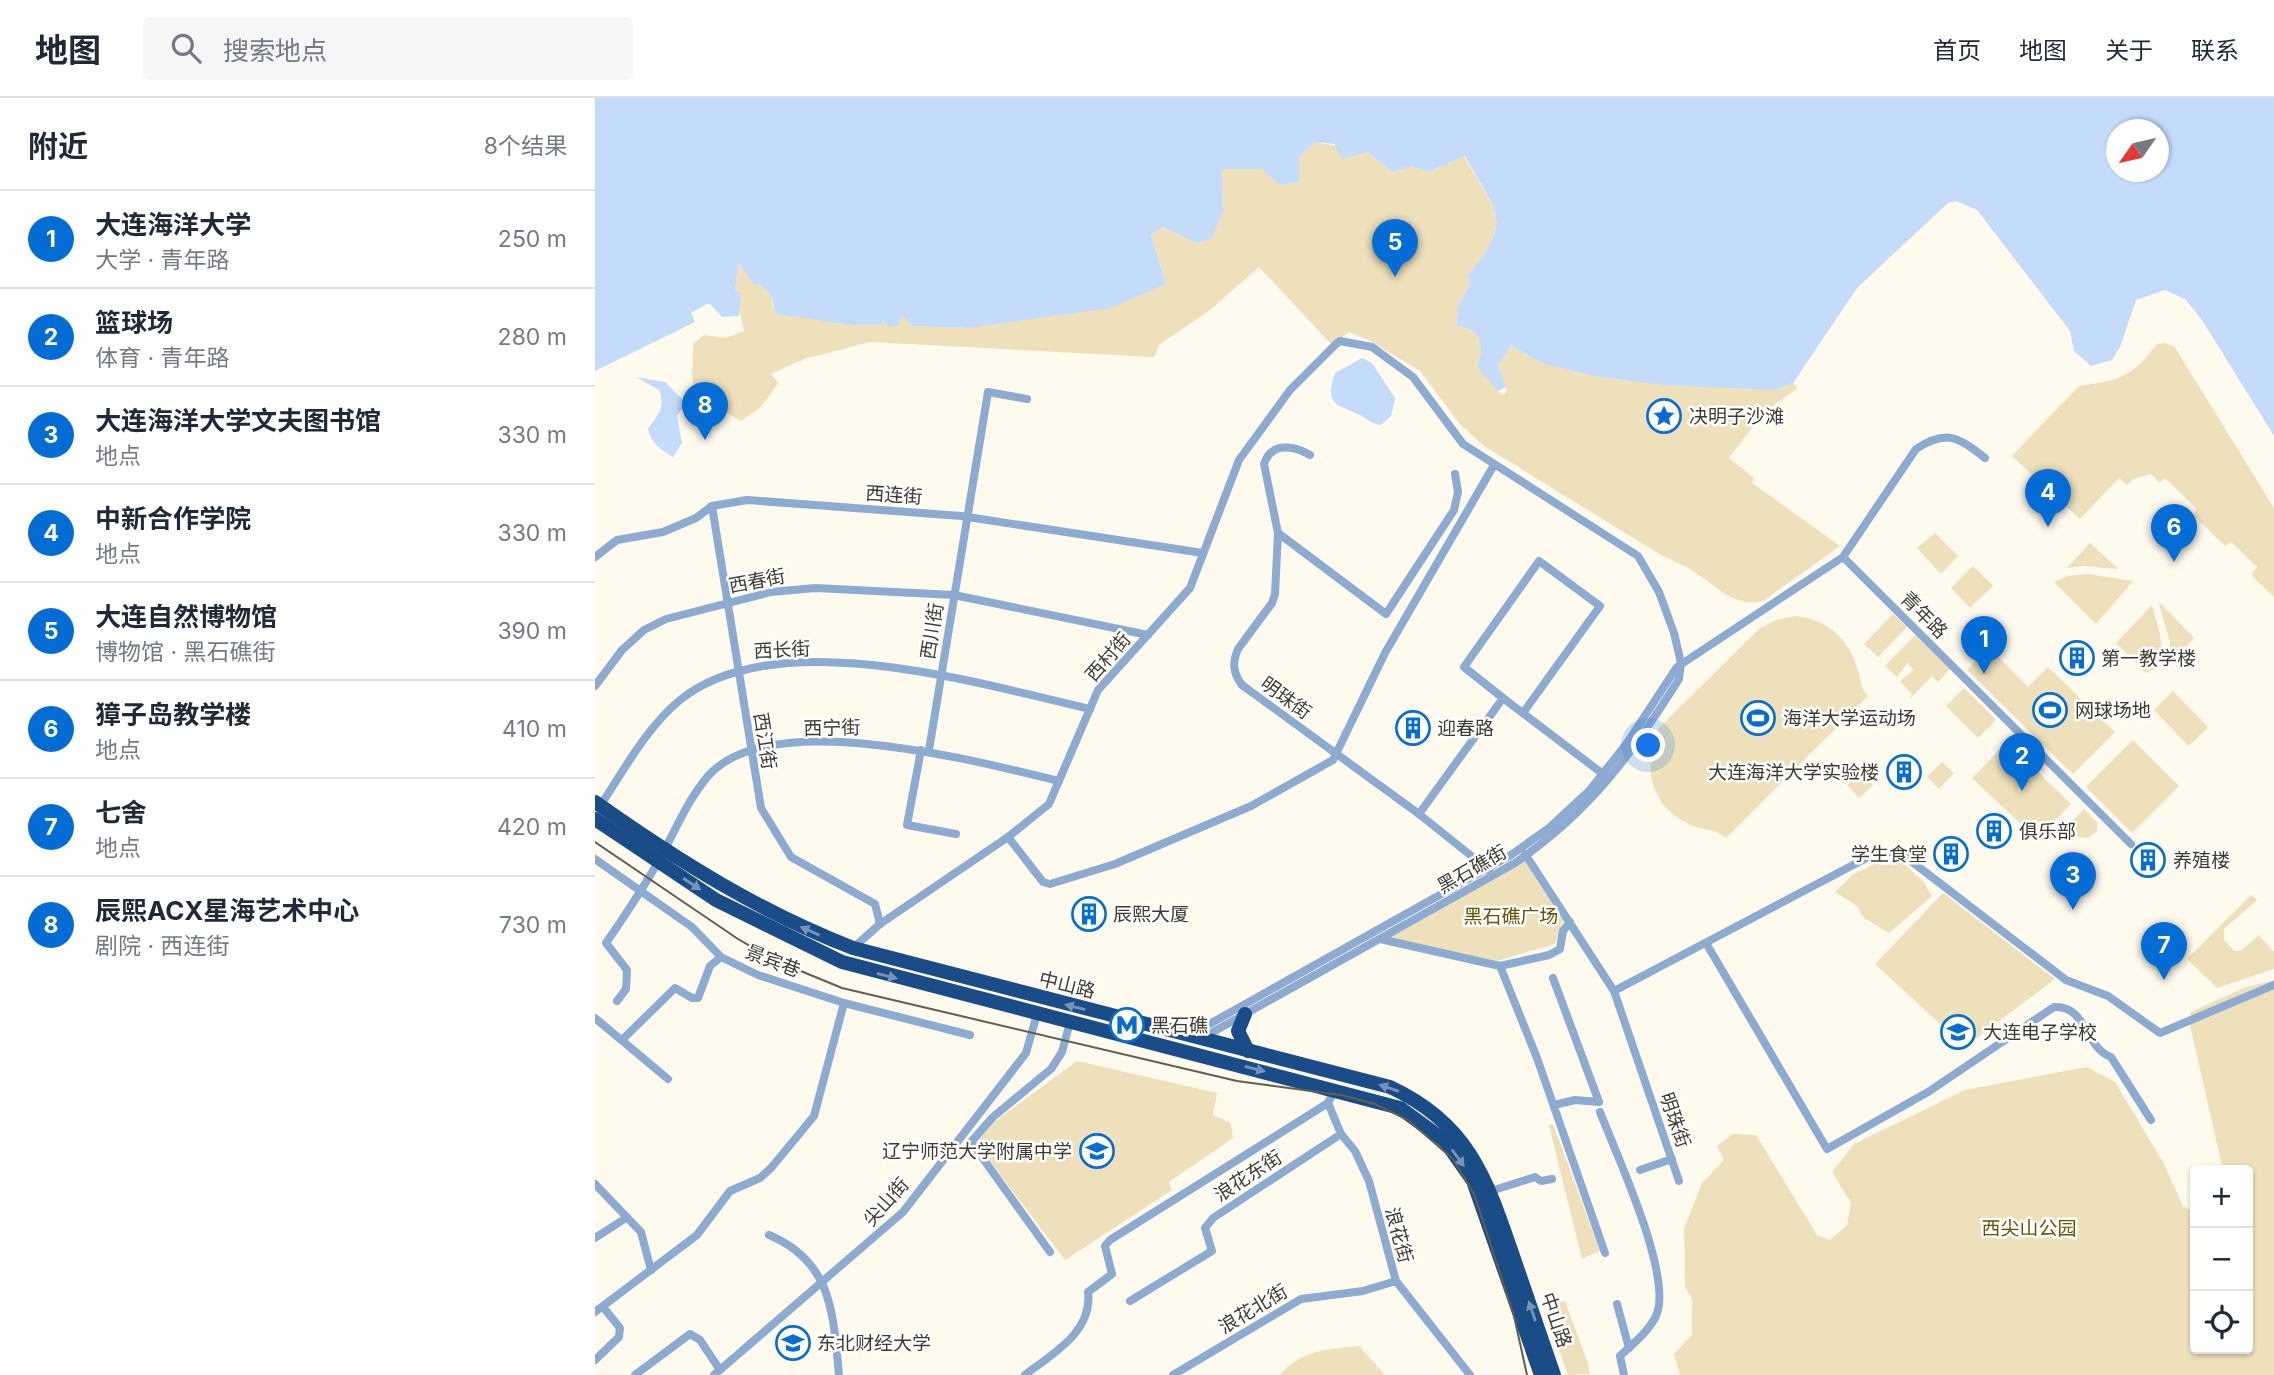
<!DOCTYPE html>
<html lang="zh">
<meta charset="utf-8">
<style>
body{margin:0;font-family:Inter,"Noto Sans SC",sans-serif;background:#f6f6f7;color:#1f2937}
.controls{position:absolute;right:21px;bottom:21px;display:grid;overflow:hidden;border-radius:7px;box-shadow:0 2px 5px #0004}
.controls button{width:63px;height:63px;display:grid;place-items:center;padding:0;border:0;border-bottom:2px solid #e0e1e3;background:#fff;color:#1f2937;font:35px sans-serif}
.compass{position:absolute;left:1511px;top:21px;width:63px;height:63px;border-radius:50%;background:#fff;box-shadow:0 2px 5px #0004;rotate:236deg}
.you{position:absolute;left:1054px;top:648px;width:24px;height:24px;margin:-18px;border:5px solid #fff;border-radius:50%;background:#1a73e8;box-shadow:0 0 0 10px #1a73e833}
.badge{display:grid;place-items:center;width:46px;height:46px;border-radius:50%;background:#046dd5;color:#fff;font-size:23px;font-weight:700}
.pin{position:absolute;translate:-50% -58px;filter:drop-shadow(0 2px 4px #0008)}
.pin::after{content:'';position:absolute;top:37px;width:24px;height:21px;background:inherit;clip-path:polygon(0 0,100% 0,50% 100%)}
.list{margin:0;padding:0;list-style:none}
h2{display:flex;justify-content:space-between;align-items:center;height:91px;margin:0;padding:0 28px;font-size:30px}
h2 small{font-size:23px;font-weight:400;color:#747a83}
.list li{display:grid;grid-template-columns:46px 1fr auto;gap:21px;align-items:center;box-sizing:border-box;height:98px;padding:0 28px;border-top:2px solid #e0e1e3}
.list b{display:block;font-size:26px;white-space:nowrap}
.list p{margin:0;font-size:23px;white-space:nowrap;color:#747a83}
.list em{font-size:23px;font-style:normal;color:#747a83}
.icon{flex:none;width:38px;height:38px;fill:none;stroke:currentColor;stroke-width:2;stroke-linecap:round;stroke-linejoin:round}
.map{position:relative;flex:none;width:1679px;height:1277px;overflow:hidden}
header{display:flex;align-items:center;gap:42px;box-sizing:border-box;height:98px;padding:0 35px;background:#fff;border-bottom:2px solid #e0e1e3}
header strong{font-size:33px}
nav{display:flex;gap:38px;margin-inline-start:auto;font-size:24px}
.search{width:490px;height:63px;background:#f6f6f7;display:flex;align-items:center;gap:18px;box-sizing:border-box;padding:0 24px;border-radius:7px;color:#747a83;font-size:26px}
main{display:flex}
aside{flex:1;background:#fff}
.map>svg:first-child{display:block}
.green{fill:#ede0ba}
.water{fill:#c4dcfa;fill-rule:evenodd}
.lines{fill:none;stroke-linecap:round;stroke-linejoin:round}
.street{stroke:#8daad0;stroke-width:8}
.highway{stroke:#1a4c88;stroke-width:14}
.tram{stroke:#625e52;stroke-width:2}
.oneway{fill:#7694b8}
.labels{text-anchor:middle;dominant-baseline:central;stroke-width:5;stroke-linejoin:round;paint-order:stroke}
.poi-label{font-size:19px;fill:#3f3b2f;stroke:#fff;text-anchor:start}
.street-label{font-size:19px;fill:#3f3b2f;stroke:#fff}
.park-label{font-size:19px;fill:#675205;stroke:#fff}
</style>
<header>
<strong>地图</strong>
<div class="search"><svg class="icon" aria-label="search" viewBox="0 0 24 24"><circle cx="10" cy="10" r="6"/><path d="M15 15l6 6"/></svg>搜索地点</div>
<nav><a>首页</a><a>地图</a><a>关于</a><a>联系</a></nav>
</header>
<main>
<aside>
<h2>附近<small>8个结果</small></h2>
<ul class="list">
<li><span class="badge">1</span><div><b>大连海洋大学</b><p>大学 · 青年路</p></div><em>250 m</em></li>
<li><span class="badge">2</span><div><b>篮球场</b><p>体育 · 青年路</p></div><em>280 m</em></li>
<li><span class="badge">3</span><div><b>大连海洋大学文夫图书馆</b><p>地点</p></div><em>330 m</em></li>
<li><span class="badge">4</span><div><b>中新合作学院</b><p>地点</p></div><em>330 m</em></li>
<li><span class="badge">5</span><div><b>大连自然博物馆</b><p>博物馆 · 黑石礁街</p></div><em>390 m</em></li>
<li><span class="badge">6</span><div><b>獐子岛教学楼</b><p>地点</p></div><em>410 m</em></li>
<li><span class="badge">7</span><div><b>七舍</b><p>地点</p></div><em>420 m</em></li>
<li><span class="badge">8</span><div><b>辰熙ACX星海艺术中心</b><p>剧院 · 西连街</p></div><em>730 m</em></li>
</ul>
</aside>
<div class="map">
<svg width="1679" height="1277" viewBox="0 0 1679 1277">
<rect width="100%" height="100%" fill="#fefaee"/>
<!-- green -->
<g class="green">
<path d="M720,44l52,10 26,20 19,-6 18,6 34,-16c32,58 51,62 4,119l1,11 -10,17 -3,23c25,5 30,15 21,41l25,28 5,-4 -9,-26 13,-19 33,18 231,26 18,-7 5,5 -34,24 -35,46 25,20 -2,5 88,63 -77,55c-32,7 -47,-17 -72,-31 -9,-6 -20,-10 -30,-15l-177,-109 -25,-23 -39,-52 -50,-30 -21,-9 -17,13 -73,-78 -49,43 -51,35 -5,12 -284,-15 -66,17 -33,15 7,9 -17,24 -20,14 -45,-26 -4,-18 1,-33 11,-9 21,3 19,-7 -9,-41 4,-28 15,23 6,-1 11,11 3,14 78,16h30l-1,-6 20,-4 11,11 56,2 198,-44 -15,-50 12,-7 33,16 27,-31 -1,-43h40l17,16 20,-3v-25z"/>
<path d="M1570,245l9,3 100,162v89l-21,-20 -1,-4 5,-6 -26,-25 -6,4 -32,-31 4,-6 -32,-31 -5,5 -9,-9 -18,5 -6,6 -8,-7 -39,41 -68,-63 67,-70c40,-5 53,-9 78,-42z"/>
<polygon points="1340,435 1363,458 1346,476 1322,450"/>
<polygon points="1495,445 1523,471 1488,468 1472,470"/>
<polygon points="1378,468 1398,488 1375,510 1356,490"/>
<polygon points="1493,476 1538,483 1501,526 1459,484 1473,478"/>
<polygon points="1563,503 1599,540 1574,567 1575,544"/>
<polygon points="1557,507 1565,536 1567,555 1564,569 1551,575 1521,545"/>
<polygon points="1298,516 1312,529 1283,559 1269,546"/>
<path d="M1200,518c33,3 54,23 63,55 3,9 3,18 10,25l-142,142c-11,-10 -22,-7 -35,-13 -42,-18 -49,-59 -32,-97l100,-99 17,-9z"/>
<polygon points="1320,537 1355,571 1343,584 1337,578 1315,601 1317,596 1305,583 1319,572 1312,565 1302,579 1290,568"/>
<polygon points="1394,550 1433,589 1453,569 1520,634 1478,676 1372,572"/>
<polygon points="1369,590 1401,622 1383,640 1351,608"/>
<polygon points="1578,593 1613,629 1594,648 1559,612"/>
<polygon points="1538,642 1584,688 1537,735 1491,689"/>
<polygon points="1412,644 1476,706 1442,741 1377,680"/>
<polygon points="1347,664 1359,675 1344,691 1332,679"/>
<polygon points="1266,674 1278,687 1264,700 1252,687"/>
<polygon points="1489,711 1502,724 1502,733 1493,740 1470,737 1468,733"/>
<polygon points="930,763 968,822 960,846 902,863 791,840"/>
<polygon points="1283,764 1286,767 1309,766 1328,783 1337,798 1294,835 1269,820 1261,807 1240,794 1257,777"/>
<polygon points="1348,795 1460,881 1370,949 1280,866"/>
<polygon points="1656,797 1662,802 1629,831 1629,842 1639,853 1646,853 1664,837 1679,854 1679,871 1622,890 1592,861"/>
<polygon points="1679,882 1679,1277 1085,1277 1079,1256 1097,1237 1097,1201 1090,1189 1089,1131 1107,1085 1129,1062 1122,1048 1138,1036 1161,1037 1222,1137 1235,1142 1252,1127 1256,1105 1237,1074 1259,1046 1370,992 1492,969 1520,984 1569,1066 1588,1108 1600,1115 1600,1251 1653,1251 1653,1072 1628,1072 1594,923 1596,914 1651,889"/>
<polygon points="482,963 622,995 618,1017 636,1025 638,1040 574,1084 577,1092 470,1162 381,1045 400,1023"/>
<polygon points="958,1026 1005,1153 987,1161 954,1027"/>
<polygon points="970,1203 993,1266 995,1276 973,1277 953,1221 960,1216 958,1206"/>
<path d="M764,1248l26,29h-106c26,-26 45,-25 80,-29z"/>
</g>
<!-- water -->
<g class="water">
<path d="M0,0h1679v338l-72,-116 -17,-21 -20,-9 -29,10 -16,47 -8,13 -21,6 -17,-15 -4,-20 -93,-121 -21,-9 -8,2 -91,85 -64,95 -18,7 -113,-5 -67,-9 -51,-12 -33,-18 -13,19 8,22 -8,4 -21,-24c8,-24 5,-37 -21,-41l3,-23 10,-17 -1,-11c47,-57 28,-61 -3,-119l-36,16 -17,-6 -19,6 -26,-20 -25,7 -8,-15 -19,-2 -16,15v25l-20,3 -17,-16h-40l1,43 -12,27 -15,4 -33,-16 -12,7 15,50 -55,24 -143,20 -56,-2 -11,-11 -2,10 -10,2 -7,-7v5h-30l-76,-11 -5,-19 -11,-11 -6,1 -15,-22 -4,27 6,3 -2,23 -17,1 -13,-14 -18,10 4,9 -100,49zM1521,32h42v42h-42z"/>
<path d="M767,260l10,5 23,35 -4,18 -10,9c-10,-1 -13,-6 -21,-10 -24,-11 -36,-10 -25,-42z"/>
<path d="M41,279l29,5 21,21 -9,13 5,27 -9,14c-12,-7 -22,-14 -25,-28 9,-14 18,-20 11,-39z"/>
</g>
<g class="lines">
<!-- street -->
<g class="street">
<path d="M715,357c-16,-10 -39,-13 -46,9l14,69 -3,61 -3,9 -34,46c-6,14 -5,24 4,36l177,129 70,56"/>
<polyline points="117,408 166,710 196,759 280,806 285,826"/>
<polyline points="683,435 791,516 859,412 863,394 860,376"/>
<polyline points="0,459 22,442 68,434 101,420 117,408 152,402 366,418 608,455"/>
<polyline points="1248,459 1536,746"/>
<polyline points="0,588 27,552 49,532 71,521 176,494 220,490 359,497 553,537"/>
<polyline points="908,600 869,569 944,463 1005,508 928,615"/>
<polyline points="326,652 312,727 361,736"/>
<polyline points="334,652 393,294 432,301"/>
<path d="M5,708c24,-36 47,-79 80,-106 96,-78 301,-16 410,9"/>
<polyline points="824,716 908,600 1012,679"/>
<polyline points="413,739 448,784 455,786 520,766 656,708 738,662 790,555 899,367"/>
<polyline points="930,756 1019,893 1084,1083"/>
<polyline points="0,761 97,829 126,859 163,877 249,905 375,937"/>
<polyline points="975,824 968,833 965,851 954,857 905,868 942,960 1010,1155"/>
<polyline points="785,841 905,868"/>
<path d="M1111,845l121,206 101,-57 126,-85c33,-2 31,41 57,50l40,63"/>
<path d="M258,850l27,-24 128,-87 41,-33 49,-114 92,-102 49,-128 51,-70 46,-46 4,-3 32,6 41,30 50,67 175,112 21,36 15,41 7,30 -2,16c-47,75 -89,133 -164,184l-311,174"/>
<polyline points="958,880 1004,1004 980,1002 959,1007"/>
<polyline points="1019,893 1279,756 1303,753 1471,882 1513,898 1565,935 1679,887"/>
<path d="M22,903l9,-12 1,-19 -21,-27c18,-26 36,-53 52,-81 16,-28 29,-62 51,-87 63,-69 270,-13 350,6"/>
<polyline points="0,920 73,981"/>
<path d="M595,937l321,-180 38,-27 40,-37 38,-48 50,-76 166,-110 73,-108c31,-20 42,-12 69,9"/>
<polyline points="27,942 80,890 97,900 103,900 115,868 126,859"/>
<polyline points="740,992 733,1005 746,1036 760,1053 774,1083 801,1183 875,1277"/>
<path d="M1005,1014c16,42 74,165 56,204 -7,15 -24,29 -36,40l4,19"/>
<polyline points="1045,1072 1077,1061"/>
<polyline points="0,1086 46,1134 56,1172"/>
<polyline points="896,1093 940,1079 946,1083 957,1081"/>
<path d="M174,1137c64,27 64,79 70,140"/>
<polyline points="0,1140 31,1120"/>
<polyline points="455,1154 376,1044 398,1019 456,971 467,954 475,924"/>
<polyline points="535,1203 617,1153 610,1130 618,1120 746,1036"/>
<polyline points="1022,1206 1034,1250"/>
<polyline points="0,1214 102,1137 135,1093 165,1080 176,1070 219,1018 249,905"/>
<polyline points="0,1262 24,1239 25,1230 8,1209"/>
<polyline points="40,1277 95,1236 105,1242 125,1272"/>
<polyline points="119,1277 308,1114 431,955 442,916"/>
<path d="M430,1277c27,-21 68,-43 63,-83l24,-18 -7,-28 5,-6 218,-137"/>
<polyline points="578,1277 706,1201 768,1193 801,1183"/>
</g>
<!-- highway -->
<g class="highway">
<path d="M0,704c82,58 165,110 258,146l537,139c78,36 96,90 122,166 14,41 28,81 42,122"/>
<polyline points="0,721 121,802 247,864 805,1010 850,1043 878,1083 946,1277"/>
<polyline points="650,916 643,933 653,953"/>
</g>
<!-- tram -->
<polyline class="tram" points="0,744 143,841 179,862 247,890 642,983 746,997 780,1006 813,1022 858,1061 879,1096 919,1218 932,1277"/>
</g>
<!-- one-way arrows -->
<defs><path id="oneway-solid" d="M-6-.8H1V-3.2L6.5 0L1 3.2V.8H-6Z" transform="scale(1.75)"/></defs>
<g class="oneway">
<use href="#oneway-solid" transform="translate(97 786) rotate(33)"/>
<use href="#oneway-solid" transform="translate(215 833) rotate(-156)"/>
<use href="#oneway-solid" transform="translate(292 878) rotate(14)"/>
<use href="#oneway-solid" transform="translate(480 909) rotate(-166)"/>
<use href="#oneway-solid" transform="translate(660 971) rotate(14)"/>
<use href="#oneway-solid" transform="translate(794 990) rotate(-161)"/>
<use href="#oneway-solid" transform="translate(863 1060) rotate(54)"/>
<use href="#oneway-solid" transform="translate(937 1213) rotate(-109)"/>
</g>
<!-- icons -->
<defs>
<g id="sight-ring" transform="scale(1.75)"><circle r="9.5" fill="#fff" stroke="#046dd5" stroke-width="1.5"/><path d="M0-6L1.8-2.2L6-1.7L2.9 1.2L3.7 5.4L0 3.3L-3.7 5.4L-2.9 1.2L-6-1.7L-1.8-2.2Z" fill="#046dd5"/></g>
<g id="building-ring" transform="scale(1.75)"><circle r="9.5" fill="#fff" stroke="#046dd5" stroke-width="1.5"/><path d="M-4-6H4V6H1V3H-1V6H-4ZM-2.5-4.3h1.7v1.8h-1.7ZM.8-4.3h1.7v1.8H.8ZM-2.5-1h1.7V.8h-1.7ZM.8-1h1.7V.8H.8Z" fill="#046dd5"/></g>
<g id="stadium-ring" transform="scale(1.75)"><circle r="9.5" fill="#fff" stroke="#046dd5" stroke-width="1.5"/><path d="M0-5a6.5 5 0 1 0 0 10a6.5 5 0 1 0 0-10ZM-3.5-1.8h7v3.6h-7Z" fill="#046dd5"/></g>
<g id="metro-ring" transform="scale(1.75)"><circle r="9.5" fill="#fff" stroke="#046dd5" stroke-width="1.5"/><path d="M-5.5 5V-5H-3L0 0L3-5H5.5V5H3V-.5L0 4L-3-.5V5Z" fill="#046dd5"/></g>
<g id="school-ring" transform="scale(1.75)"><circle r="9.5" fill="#fff" stroke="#046dd5" stroke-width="1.5"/><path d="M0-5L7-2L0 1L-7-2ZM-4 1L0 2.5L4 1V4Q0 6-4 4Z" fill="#046dd5"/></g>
<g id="university-ring" transform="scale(1.75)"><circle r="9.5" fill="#fff" stroke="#046dd5" stroke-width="1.5"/><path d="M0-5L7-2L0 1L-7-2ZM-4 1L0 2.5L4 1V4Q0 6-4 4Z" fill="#046dd5"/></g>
</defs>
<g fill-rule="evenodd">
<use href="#sight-ring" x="1069" y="318"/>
<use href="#building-ring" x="1482" y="560"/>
<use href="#stadium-ring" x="1455" y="612"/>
<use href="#stadium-ring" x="1163" y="620"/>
<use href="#building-ring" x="818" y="630"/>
<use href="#building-ring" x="1309" y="674"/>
<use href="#building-ring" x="1399" y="733"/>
<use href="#building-ring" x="1356" y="756"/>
<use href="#building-ring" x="1553" y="762"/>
<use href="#building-ring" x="494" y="816"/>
<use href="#metro-ring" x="532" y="927"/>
<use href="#school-ring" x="1363" y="934"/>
<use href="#school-ring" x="502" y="1053"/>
<use href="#university-ring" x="198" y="1245"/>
</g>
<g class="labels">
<!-- poi labels -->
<g class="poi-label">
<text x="1094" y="318">决明子沙滩</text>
<text x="1506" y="560">第一教学楼</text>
<text x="1480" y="612">网球场地</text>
<text x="1188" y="620">海洋大学运动场</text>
<text x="842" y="630">迎春路</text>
<text x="1284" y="674" text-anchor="end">大连海洋大学实验楼</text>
<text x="1424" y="733">俱乐部</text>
<text x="1332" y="756" text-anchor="end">学生食堂</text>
<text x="1578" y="762">养殖楼</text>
<text x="518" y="816">辰熙大厦</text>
<text x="556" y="927">黑石礁</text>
<text x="1388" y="934">大连电子学校</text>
<text x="477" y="1053" text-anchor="end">辽宁师范大学附属中学</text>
<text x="222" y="1245">东北财经大学</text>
</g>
<!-- street labels -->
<g class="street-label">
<text transform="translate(299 397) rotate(4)">西连街</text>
<text transform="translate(162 483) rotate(-11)">西春街</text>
<text transform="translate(1329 517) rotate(45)">青年路</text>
<text transform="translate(337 533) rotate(-81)">西川街</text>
<text transform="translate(187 552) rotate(-3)">西长街</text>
<text transform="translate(513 559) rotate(-49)">西村街</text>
<text transform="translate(691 600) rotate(36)">明珠街</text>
<text transform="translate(237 630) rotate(-1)">西宁街</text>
<text transform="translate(170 643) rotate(81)">西江街</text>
<text transform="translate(877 771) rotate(-30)">黑石礁街</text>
<text transform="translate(178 863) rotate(21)">景宾巷</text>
<text transform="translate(472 887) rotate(14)">中山路</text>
<text transform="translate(1080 1022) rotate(71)">明珠街</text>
<text transform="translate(653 1078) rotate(-33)">浪花东街</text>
<text transform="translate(291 1104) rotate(-48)">尖山街</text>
<text transform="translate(804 1137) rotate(75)">浪花街</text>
<text transform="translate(658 1211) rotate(-31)">浪花北街</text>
<text transform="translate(961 1222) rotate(71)">中山路</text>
</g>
<!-- park labels -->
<g class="park-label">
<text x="916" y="818">黑石礁广场</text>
<text x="1434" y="1130">西尖山公园</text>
</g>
</g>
</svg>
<div class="controls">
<button>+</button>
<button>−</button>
<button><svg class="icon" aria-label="locate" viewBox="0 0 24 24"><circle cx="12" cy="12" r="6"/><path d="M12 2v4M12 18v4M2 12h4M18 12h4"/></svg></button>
</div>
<svg class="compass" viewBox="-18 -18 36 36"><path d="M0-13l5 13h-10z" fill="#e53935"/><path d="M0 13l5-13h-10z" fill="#747a83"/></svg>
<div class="you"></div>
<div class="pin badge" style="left:1389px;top:576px">1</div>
<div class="pin badge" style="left:1427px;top:693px">2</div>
<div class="pin badge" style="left:1478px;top:812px">3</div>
<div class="pin badge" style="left:1453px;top:429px">4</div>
<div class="pin badge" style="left:800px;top:179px">5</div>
<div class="pin badge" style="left:1579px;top:464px">6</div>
<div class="pin badge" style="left:1569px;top:882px">7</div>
<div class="pin badge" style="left:110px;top:342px">8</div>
</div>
</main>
